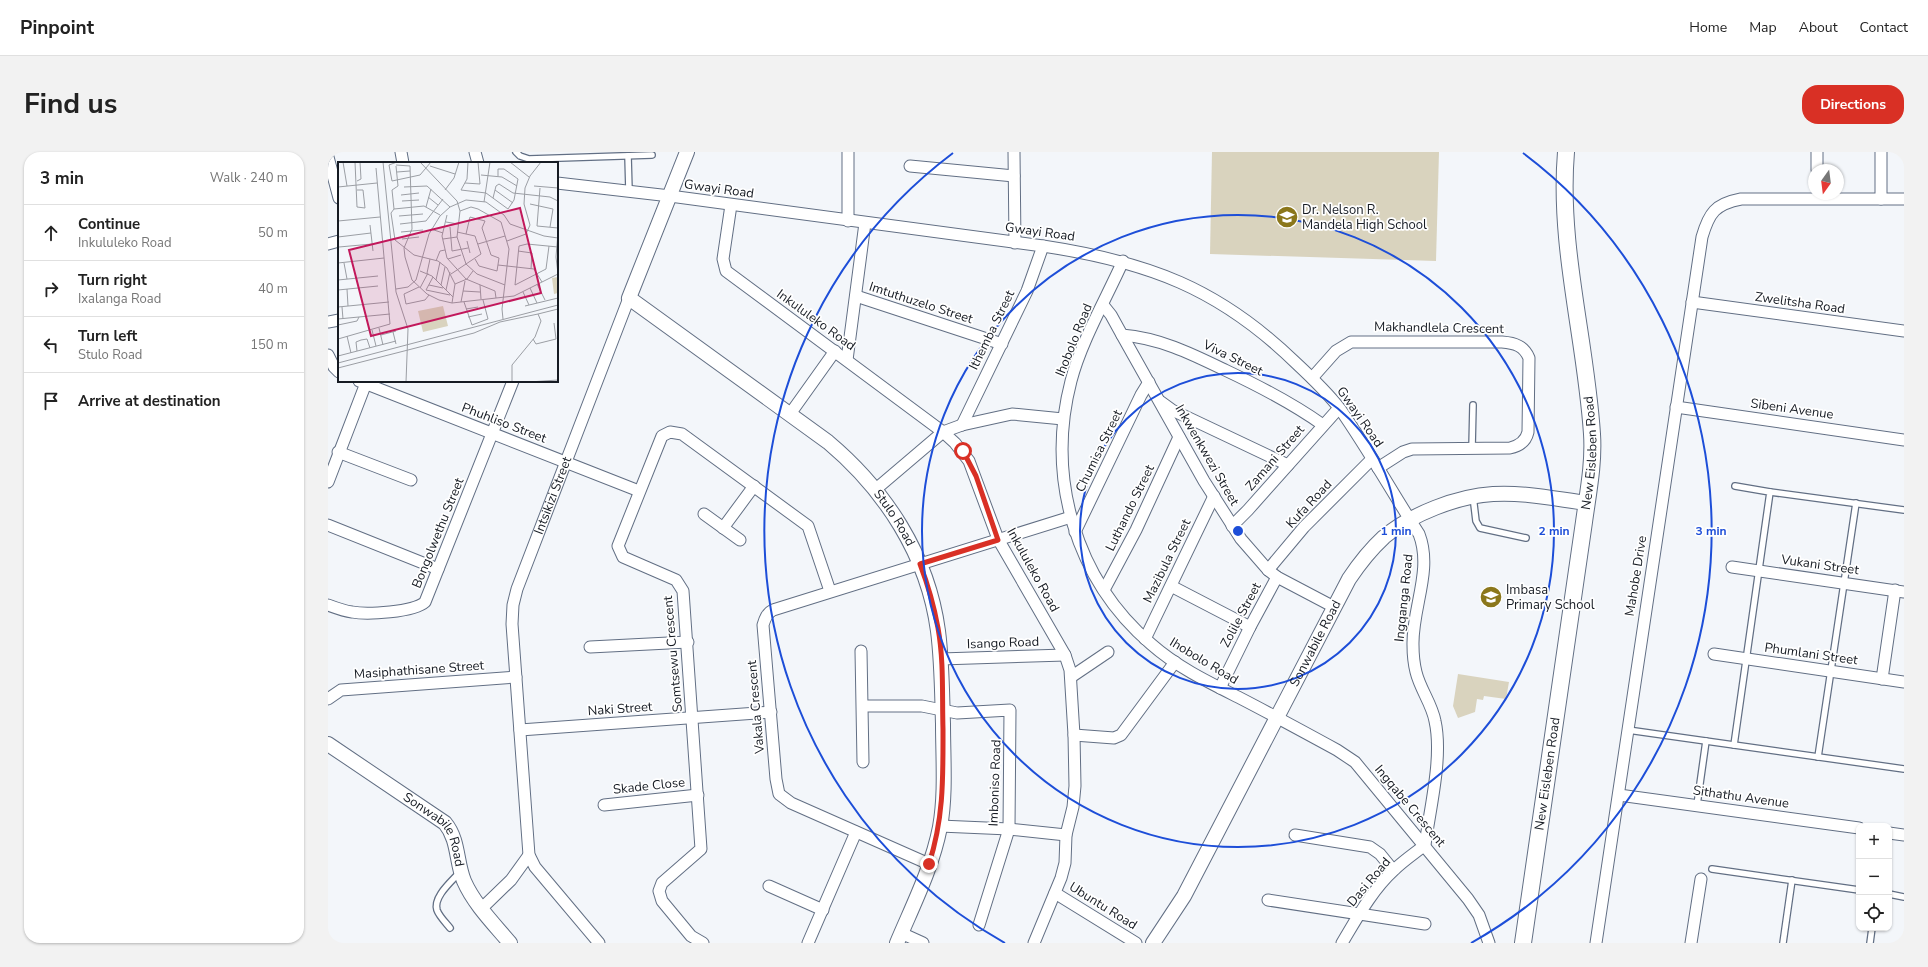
<!DOCTYPE html>
<meta charset="utf-8">
<style>
body{margin:0;font-family:"Nunito Sans",sans-serif;background:#f2f2f2;color:#222}
.controls{position:absolute;right:12px;bottom:12px;display:grid;overflow:hidden;border-radius:8px;box-shadow:0 1px 3px #0004}
.controls button{width:36px;height:36px;display:grid;place-items:center;padding:0;border:0;border-bottom:1px solid #e0e0e0;background:#fff;color:#222;font:20px sans-serif}
.compass{position:absolute;left:1480px;top:12px;width:36px;height:36px;border-radius:50%;background:#fff;box-shadow:0 1px 3px #0004;rotate:194deg}
.stop{position:absolute;width:12px;height:12px;margin:-9px;border:3px solid #d93025;border-radius:50%;background:#fff}
.stop.end{background:#d93025;border-color:#fff;box-shadow:0 1px 4px #0008}
.list{margin:0;padding:0;list-style:none}
h2{display:flex;justify-content:space-between;align-items:center;height:52px;margin:0;padding:0 16px;font-size:17px}
h2 small{font-size:13px;font-weight:400;color:#767676}
.list li{display:grid;grid-template-columns:26px 1fr auto;gap:12px;align-items:center;box-sizing:border-box;height:56px;padding:0 16px;border-top:1px solid #e0e0e0}
.list b{display:block;font-size:15px;white-space:nowrap}
.list p{margin:0;font-size:13px;white-space:nowrap;color:#767676}
.list em{font-size:13px;font-style:normal;color:#767676}
.icon{flex:none;width:22px;height:22px;fill:none;stroke:currentColor;stroke-width:2;stroke-linecap:round;stroke-linejoin:round}
.map{position:relative;flex:none;width:1576px;height:791px;overflow:hidden;border-radius:16px}
header{display:flex;align-items:center;gap:24px;box-sizing:border-box;height:56px;padding:0 20px;background:#fff;border-bottom:1px solid #e0e0e0}
header strong{font-size:19px}
nav{display:flex;gap:22px;margin-inline-start:auto;font-size:14px}
.intro{display:flex;align-items:center;justify-content:space-between;box-sizing:border-box;height:96px;padding:0 24px}
h1{margin:0;font-size:28px}
.button{padding:10px 18px;border-radius:16px;background:#d93025;color:#fff;font-size:14px;font-weight:700}
main{display:flex;gap:24px;padding:0 24px}
aside{flex:1;background:#fff;border-radius:16px;box-shadow:0 1px 3px #0004}
.map>svg:first-child{display:block}
.green{fill:#d9d3be}
.lines{fill:none;stroke-linecap:round;stroke-linejoin:round}
.service-casing{stroke:#626f84;stroke-width:8}
.minor-casing{stroke:#626f84;stroke-width:13}
.tertiary-casing{stroke:#626f84;stroke-width:16}
.secondary-casing{stroke:#626f84;stroke-width:18}
.service{stroke:#fff;stroke-width:5.5}
.minor{stroke:#fff;stroke-width:11}
.tertiary{stroke:#fff;stroke-width:14}
.secondary{stroke:#fff;stroke-width:16}
.route{stroke:#d93025;stroke-width:5}
.ring{fill:none;stroke:#1d4ed8;stroke-width:2}
.labels{text-anchor:middle;dominant-baseline:central;stroke-width:3.5;stroke-linejoin:round;paint-order:stroke}
.street-label{font-size:13px;fill:#161b23;stroke:#fff}
.poi-label{font-size:13px;fill:#161b23;stroke:#fff;text-anchor:start}
.inset-road{fill:none;stroke:#9b9ea4;stroke-width:1}
.view{fill:#c2185b;fill-opacity:0.15;stroke:#c2185b;stroke-width:2}
.inset-edge{fill:none;stroke:#161b23;stroke-width:2}
.centre{fill:#1d4ed8;stroke:#fff;stroke-width:2}
.ring-label{font-size:12px;text-anchor:middle;font-weight:bold;fill:#1d4ed8;stroke:#fff;stroke-width:3.5;stroke-linejoin:round;paint-order:stroke}
</style>
<header>
<strong>Pinpoint</strong>
<nav><a>Home</a><a>Map</a><a>About</a><a>Contact</a></nav>
</header>
<div class="intro"><h1>Find us</h1><a class="button">Directions</a></div>
<main>
<aside>
<h2>3 min<small>Walk · 240 m</small></h2>
<ul class="list">
<li><svg class="icon" aria-label="ahead" viewBox="0 0 24 24"><path d="M12 20V5M6 11l6-6 6 6"/></svg><div><b>Continue</b><p>Inkululeko Road</p></div><em>50 m</em></li>
<li><svg class="icon" aria-label="right" viewBox="0 0 24 24"><path d="M7 20v-9h11M14 6l5 5-5 5"/></svg><div><b>Turn right</b><p>Ixalanga Road</p></div><em>40 m</em></li>
<li><svg class="icon" aria-label="left" viewBox="0 0 24 24"><path d="M17 20v-9H6M10 6l-5 5 5 5"/></svg><div><b>Turn left</b><p>Stulo Road</p></div><em>150 m</em></li>
<li><svg class="icon" aria-label="arrive" viewBox="0 0 24 24"><path d="M6 21V4h12l-3 4 3 4H6"/></svg><div><b>Arrive at destination</b></div></li>
</ul>
</aside>
<div class="map">
<svg width="1576" height="791" viewBox="0 0 1576 791">
<rect width="100%" height="100%" fill="#f3f6fa"/>
<!-- green -->
<g class="green">
<polygon points="884,0 1111,0 1108,109 882,102"/>
<polygon points="1130,522 1181,530 1178,547 1156,544 1155,548 1149,547 1147,560 1130,566 1125,554"/>
</g>
<g class="lines">
<!-- service casing -->
<g class="service-casing">
<g id="service">
<polyline points="188,0 192,4 201,7 324,3"/>
<polyline points="300,4 301,39"/>
<polyline points="1144,296 1145,253"/>
<polyline points="1442,340 1576,358"/>
<polyline points="1145,344 1148,369 1152,376 1198,386"/>
<polyline points="1300,578 1576,617"/>
<polyline points="1406,593 1442,340 1407,334"/>
<polyline points="1490,605 1528,351"/>
<polyline points="1369,653 1378,589"/>
<polyline points="1384,717 1531,738"/>
<polyline points="1561,742 1576,745"/>
<path d="M122,776c-4,-5 -11,-12 -13,-18 -4,-13 14,-28 22,-37"/>
<polyline points="1455,791 1464,728"/>
<polyline points="1542,791 1544,776"/>
</g>
</g>
<!-- minor casing -->
<g class="minor-casing">
<g id="minor">
<polyline points="73,0 75,11"/>
<polyline points="147,0 150,11"/>
<polyline points="520,0 520,69"/>
<polyline points="686,0 687,91"/>
<polyline points="1553,0 1553,47"/>
<polyline points="0,5 11,46"/>
<polyline points="582,14 686,24"/>
<polyline points="1489,18 1489,0"/>
<path d="M229,31l113,13 373,50c105,16 176,42 253,117 15,14 31,29 44,46 28,40 52,83 79,125 14,36 -7,74 -6,111 0,9 1,19 3,27 4,17 16,32 19,49 8,36 -5,87 -10,124 -10,8 -22,16 -31,25 -22,20 -37,48 -52,73"/>
<polyline points="403,53 395,107 398,119 615,280 627,291 641,309 670,387 737,503 742,518 746,583 747,634 745,655 738,683 737,711 733,726 706,791"/>
<polyline points="0,92 11,89"/>
<path d="M795,109c-17,38 -42,81 -52,120 -25,96 4,198 80,263 26,23 57,38 87,53 33,17 66,35 99,53l18,12 113,137 11,16 10,28"/>
<polyline points="528,144 674,192"/>
<polyline points="1364,150 1576,179"/>
<polyline points="775,153 783,163 794,183 876,329 913,387 940,418 949,425 1006,455"/>
<polyline points="0,170 11,168"/>
<path d="M794,183c38,3 70,19 103,35 34,16 67,33 98,55"/>
<polyline points="0,203 6,215 11,220"/>
<polyline points="519,208 537,71"/>
<path d="M984,226l24,-27 15,-9h151c13,1 22,4 27,16l-1,74c-2,9 -9,14 -18,16l-98,1 -9,3 -25,16"/>
<polyline points="31,229 311,339"/>
<polyline points="833,250 844,258 960,313"/>
<polyline points="1348,255 1576,288"/>
<polyline points="462,262 507,199"/>
<polyline points="634,273 699,139 715,94"/>
<polyline points="10,300 83,328"/>
<polyline points="0,330 38,231"/>
<polyline points="548,337 615,280 634,273 684,262 735,267"/>
<polyline points="376,362 412,388"/>
<polyline points="0,373 110,417"/>
<polyline points="904,374 920,358 1011,256"/>
<polyline points="395,376 426,334"/>
<polyline points="747,380 813,243 821,230"/>
<polyline points="1404,415 1576,440"/>
<polyline points="940,418 976,375 1044,307"/>
<polyline points="843,434 922,475"/>
<polyline points="776,438 808,378 851,285"/>
<path d="M0,453c8,3 16,6 24,7 15,3 62,0 73,-10l88,-221"/>
<polyline points="817,487 886,344"/>
<polyline points="262,495 360,490"/>
<polyline points="533,499 535,610"/>
<polyline points="1386,502 1576,530"/>
<polyline points="613,507 737,503"/>
<polyline points="743,525 780,500"/>
<polyline points="1554,527 1567,438"/>
<polyline points="892,536 922,475 949,425"/>
<polyline points="0,547 13,538 188,525"/>
<polyline points="535,554 594,554 629,561 682,558 681,677 651,773"/>
<polyline points="192,578 443,560"/>
<polyline points="746,583 786,586 793,583 847,510"/>
<polyline points="1291,643 1531,676"/>
<polyline points="276,653 370,643"/>
<polyline points="612,674 681,677 738,683"/>
<polyline points="1561,681 1576,683"/>
<polyline points="967,683 1042,695 1052,702 1065,718"/>
<path d="M601,712l-138,-61 -12,-9 -3,-15 -13,-154c2,-7 4,-12 10,-15l298,-93"/>
<polyline points="441,734 495,758"/>
<polyline points="727,741 808,791"/>
<polyline points="940,748 1097,772"/>
<polyline points="153,757 183,728 201,703"/>
<polyline points="573,781 595,791"/>
<path id="s1" d="M271,791l-64,-76 -6,-12 -17,-231 1,-19 4,-16 112,-291"/>
<polyline points="375,791 363,784 334,749 331,739 334,731 373,697 355,439 348,428 295,405 290,394 334,284 342,280 354,282 480,374 502,439"/>
<polyline points="480,791 528,680"/>
<path d="M1268,791l106,-706c7,-24 13,-33 39,-38h163"/>
<polyline points="1363,791 1373,727"/>
</g>
</g>
<!-- tertiary casing -->
<g class="tertiary-casing">
<g id="tertiary">
<path id="s2" d="M359,0l-58,146 199,144c57,48 100,113 110,189 4,31 4,62 5,93 0,34 3,70 -3,103 -8,41 -27,78 -43,116"/>
<path id="s3" d="M0,592l117,79c14,17 11,39 19,58 10,23 30,43 46,62"/>
<path id="s4" d="M825,791l31,-47 165,-317c10,-15 22,-30 35,-42 27,-23 74,-41 109,-43 31,-2 63,5 94,9"/>
</g>
</g>
<!-- secondary casing -->
<g class="secondary-casing">
<g id="secondary">
<path id="s5" d="M1195,791l61,-421c4,-29 10,-59 8,-88 -6,-94 -34,-188 -26,-282"/>
</g>
</g>
<!-- service -->
<use href="#service" class="service"/>
<!-- minor -->
<use href="#minor" class="minor"/>
<!-- tertiary -->
<use href="#tertiary" class="tertiary"/>
<!-- secondary -->
<use href="#secondary" class="secondary"/>
</g>
<g class="lines">
<!-- route -->
<path class="route" d="M601,712c15,-47 14,-87 14,-135 -1,-33 1,-68 -5,-101 -4,-22 -10,-43 -18,-64l78,-24 -22,-64 -13,-25"/>
</g>
<!-- distance rings -->
<g class="ring">
<circle cx="910" cy="379" r="158"/>
<circle cx="910" cy="379" r="316"/>
<path d="M677 791A473 473 0 0 1 625 1M1195 1A473 473 0 0 1 1143 791"/>
</g>
<!-- icons -->
<defs>
<g id="school-disc" transform="scale(1.15)"><circle r="9.5" fill="#8b771b" stroke="#fff"/><path d="M0-5L7-2L0 1L-7-2ZM-4 1L0 2.5L4 1V4Q0 6-4 4Z" fill="#fff"/></g>
</defs>
<g fill-rule="evenodd">
<use href="#school-disc" x="959" y="65"/>
<use href="#school-disc" x="1163" y="445"/>
</g>
<g class="labels">
<!-- street labels -->
<g class="street-label">
<text transform="translate(391 37) rotate(8)">Gwayi Road</text>
<text transform="translate(712 80) rotate(8)">Gwayi Road</text>
<text transform="translate(593 151) rotate(18)">Imtuthuzelo Street</text>
<text transform="translate(1472 151) rotate(8)">Zwelitsha Road</text>
<text transform="translate(488 168) rotate(36)">Inkululeko Road</text>
<text transform="translate(1111 176) rotate(1)">Makhandlela Crescent</text>
<text transform="translate(664 178) rotate(-64)">Ithemba Street</text>
<text transform="translate(746 188) rotate(-68)">Ihobolo Road</text>
<text transform="translate(905 206) rotate(26)">Viva Street</text>
<text transform="translate(1464 257) rotate(8)">Sibeni Avenue</text>
<text transform="translate(1032 265) rotate(55)">Gwayi Road</text>
<text transform="translate(176 271) rotate(21)">Phuhliso Street</text>
<text transform="translate(771 299) rotate(-64)">Chumisa Street</text>
<text stroke="none"><textPath href="#s5" startOffset="495">New Eisleben Road</textPath></text>
<text transform="translate(879 303) rotate(60)">Inkwenkwezi Street</text>
<text transform="translate(947 306) rotate(-49)">Zamani Street</text>
<text stroke="none"><textPath href="#s1" startOffset="480">Intsikizi Street</textPath></text>
<text transform="translate(981 352) rotate(-47)">Kufa Road</text>
<text transform="translate(802 356) rotate(-64)">Luthando Street</text>
<text stroke="none"><textPath href="#s2" startOffset="504">Stulo Road</textPath></text>
<text transform="translate(110 381) rotate(-68)">Bongolwethu Street</text>
<text transform="translate(839 409) rotate(-64)">Mazibula Street</text>
<text transform="translate(1492 413) rotate(8)">Vukani Street</text>
<text transform="translate(705 418) rotate(61)">Inkululeko Road</text>
<text transform="translate(1308 424) rotate(-81)">Mahobe Drive</text>
<text transform="translate(1076 446) rotate(-84)">Ingqanga Road</text>
<text transform="translate(913 463) rotate(-62)">Zolile Street</text>
<text transform="translate(675 491) rotate(-2)">Isango Road</text>
<text stroke="none"><textPath href="#s4" startOffset="341">Sonwabile Road</textPath></text>
<text transform="translate(345 502) rotate(-95)">Somtsewu Crescent</text>
<text transform="translate(1483 502) rotate(8)">Phumlani Street</text>
<text transform="translate(876 509) rotate(31)">Ihobolo Road</text>
<text transform="translate(91 518) rotate(-4)">Masiphathisane Street</text>
<text transform="translate(428 555) rotate(-95)">Vakala Crescent</text>
<text transform="translate(292 557) rotate(-4)">Naki Street</text>
<text stroke="none"><textPath href="#s5" startOffset="171">New Eisleben Road</textPath></text>
<text transform="translate(667 631) rotate(-88)">Imboniso Road</text>
<text transform="translate(321 634) rotate(-6)">Skade Close</text>
<text transform="translate(1413 645) rotate(8)">Sithathu Avenue</text>
<text transform="translate(1082 654) rotate(50)">Ingqabe Crescent</text>
<text stroke="none"><textPath href="#s3" startOffset="140">Sonwabile Road</textPath></text>
<text transform="translate(1041 730) rotate(-50)">Dasi Road</text>
<text transform="translate(775 754) rotate(32)">Ubuntu Road</text>
</g>
<!-- poi labels -->
<g class="poi-label">
<text x="974" y="58">Dr. Nelson R.<tspan x="974" dy="15">Mandela High School</tspan></text>
<text x="1178" y="438">Imbasa<tspan x="1178" dy="15">Primary School</tspan></text>
</g>
</g>
<!-- overview -->
<g transform="translate(10 10)">
<rect width="220" height="220" fill="#f3f6fa"/>
<path d="M220,115v16l-4,1 -2,-16zM105,144l5,20 -25,6 -5,-21z" fill="#d9d3be"/>
<path class="inset-road" d="M5,0l4,24M17,0l2,45 8,1 -2,-18h-6M45,0l13,130 12,37 -2,53M59,0l-8,3 3,16 28,-6 11,-13M82,0l37,39 3,10 -3,26 9,27 11,10 28,11M130,0l-1,17 -6,11 25,3 22,16 6,-9 4,-21 -14,-10h-6v7M172,0l19,15M58,3l14,1 2,63 -8,19 1,9 7,23 15,14 12,6 13,3 62,-7 44,-22M92,4l25,8M59,10l13,-1M143,13l21,2 15,9M19,19l4,-2 -1,-17M127,21l15,1 -2,-22M196,24l24,2M0,25l39,-4M66,25l23,-1 23,21M202,26l-3,38 21,2M107,28l9,-12 5,-16M157,28l18,13M63,33l18,-2M90,35l10,8M155,36l3,-12 3,-2 14,9 37,4 8,4M64,39l17,-1M146,40l6,-40M192,42l23,5 -3,18M88,45l5,-18M56,47l-3,4 4,27 19,15 24,6 9,7 8,16 -3,19M56,47l-2,-19 6,-4 -2,-20M56,47l30,-3 16,9M122,49l11,-4 7,2 23,13M109,53l-5,21 5,22 19,21 29,12 1,7M61,54l24,-2M0,59l42,-4M108,60l12,2M163,60l8,27 -7,60 1,10M62,62l26,-3 17,-22M32,63l3,26M112,65l2,24 16,-3M93,67l12,4M63,70l22,-2M128,72l4,-17 15,4 -3,7 9,27 8,3 -2,13 -18,-5 -4,-7M0,75l33,-4M64,77l17,-2M105,77l14,-2M129,79l3,12M169,79l19,-7 4,-9 -6,-21 1,-16 5,-12 11,-14M140,82l27,-8M211,84l-3,23 -31,16 4,-39 8,-2 31,3M1,85l33,-3M180,89l14,2 -1,16M110,97l13,-4M98,99l4,-10 5,-1M0,101l46,-5M6,101l3,16M160,103l36,4 8,13M82,109l12,5 21,21M89,111l3,-14M113,112l30,-20 -6,-18 -18,-4M220,112l-2,-17 2,-25M0,118l40,-4M98,118l4,-18M117,122l12,-5 6,-8M199,122l8,16M91,123l14,3M103,123l4,-18M142,123l1,14M81,125l-15,7 2,10 19,-4 4,-5M82,126l8,-15M192,126l7,15M9,127l1,17M58,127l12,-2 8,-7 13,-46 11,-18 10,-9 16,-7 20,2 18,13 6,9 34,12 14,2M0,128l40,-4M88,128l24,5M88,128l7,-13M108,128l4,-18M125,129l17,1M185,130l6,13M123,140l4,-21M126,140l8,23 16,-6 -5,-19M187,144l33,-8M0,145l51,-5M4,145l1,12M128,147l12,-2M200,152l20,-5M130,155l14,-3M0,157l52,-5M162,160l38,-8 3,7 -6,16 -23,28v17M0,163l19,-4 2,-4M41,166l4,17M34,168l4,16M55,170l3,12M43,173l15,-4M9,174l4,17M0,177l52,-15 -14,-156M195,177l3,5 20,-5 -2,-16M19,189l-1,-9 5,-2 6,-1 3,9M0,194l58,-15M0,201l220,-58M0,206l136,-35 26,-11M191,220l29,-2"/>
<path class="view" d="M182,46l21,85 -170,43 -22,-86z"/>
<rect width="220" height="220" class="inset-edge"/>
</g>
<circle cx="910" cy="379" r="6" class="centre"/>
<g class="ring-label">
<text x="1068" y="383">1 min</text>
<text x="1226" y="383">2 min</text>
<text x="1383" y="383">3 min</text>
</g>
</svg>
<div class="controls">
<button>+</button>
<button>−</button>
<button><svg class="icon" aria-label="locate" viewBox="0 0 24 24"><circle cx="12" cy="12" r="6"/><path d="M12 2v4M12 18v4M2 12h4M18 12h4"/></svg></button>
</div>
<svg class="compass" viewBox="-18 -18 36 36"><path d="M0-13l5 13h-10z" fill="#e53935"/><path d="M0 13l5-13h-10z" fill="#767676"/></svg>
<div class="stop" style="left:635px;top:299px"></div>
<div class="stop end" style="left:601px;top:712px"></div>
</div>
</main>
